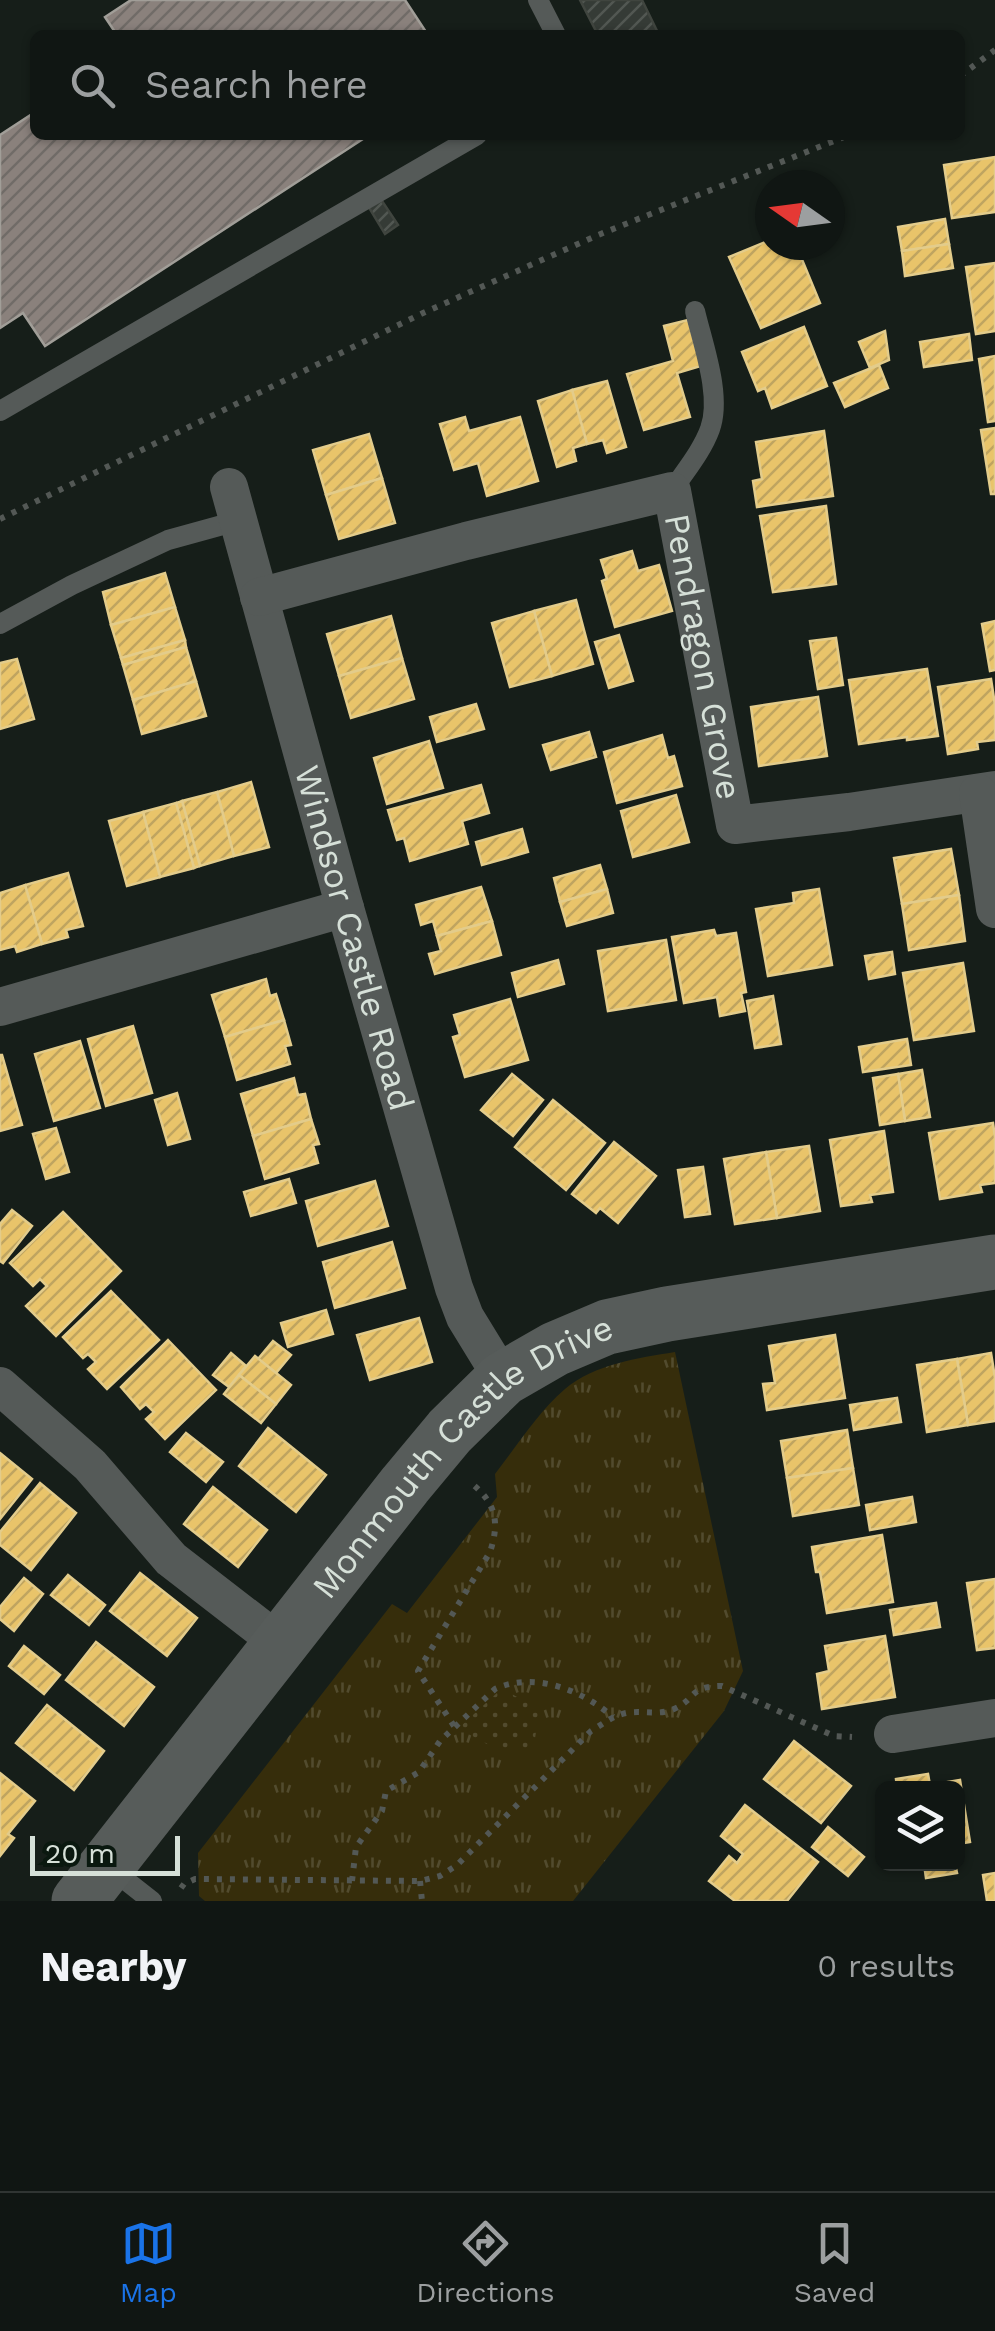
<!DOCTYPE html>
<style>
body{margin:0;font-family:"Work Sans",sans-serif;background:#191f1c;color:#f1f3f6}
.controls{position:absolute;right:30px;bottom:30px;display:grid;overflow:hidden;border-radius:15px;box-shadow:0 2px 8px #0004}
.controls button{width:90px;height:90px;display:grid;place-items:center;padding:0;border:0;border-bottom:2px solid #303533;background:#101613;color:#f1f3f6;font:50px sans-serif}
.compass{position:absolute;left:755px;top:170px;width:90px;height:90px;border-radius:50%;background:#101613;box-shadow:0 2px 8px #0004;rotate:284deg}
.scale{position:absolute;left:30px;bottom:25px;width:150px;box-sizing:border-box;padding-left:10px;border:5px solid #d6e0d8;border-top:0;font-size:28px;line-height:35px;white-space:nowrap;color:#d6e0d8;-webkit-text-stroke:8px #0a180f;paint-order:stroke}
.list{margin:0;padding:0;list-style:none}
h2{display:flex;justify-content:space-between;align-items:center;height:130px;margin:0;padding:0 40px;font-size:42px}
h2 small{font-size:32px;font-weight:400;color:#9c9fa0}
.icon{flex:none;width:55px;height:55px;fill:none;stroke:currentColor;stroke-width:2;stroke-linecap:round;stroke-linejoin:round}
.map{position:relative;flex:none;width:995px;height:1901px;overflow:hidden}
.search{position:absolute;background:#101613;box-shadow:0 2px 8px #0004;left:30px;right:30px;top:30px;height:110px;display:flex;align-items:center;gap:25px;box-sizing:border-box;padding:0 35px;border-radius:15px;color:#9c9fa0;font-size:38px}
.sheet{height:290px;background:#101613}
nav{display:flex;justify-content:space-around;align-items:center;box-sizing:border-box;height:140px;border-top:2px solid #303533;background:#101613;font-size:28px;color:#9c9fa0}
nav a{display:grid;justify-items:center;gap:5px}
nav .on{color:#1a73e8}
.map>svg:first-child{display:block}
.grass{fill:url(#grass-tufts)}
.park{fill:url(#park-dots)}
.homes{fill:url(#homes-hatch);stroke:#e3cc8b;stroke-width:2.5}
.industry{fill:url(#industry-hatch);stroke:#a19e98;stroke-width:2.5}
.building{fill:url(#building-hatch);stroke:#40453f;stroke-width:2.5}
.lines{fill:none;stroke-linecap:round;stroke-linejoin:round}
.path{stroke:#535855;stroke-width:6;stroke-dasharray:5 8;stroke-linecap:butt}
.lane{stroke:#555a58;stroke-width:20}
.street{stroke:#555a58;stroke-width:38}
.secondary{stroke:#575c5a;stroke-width:55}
.labels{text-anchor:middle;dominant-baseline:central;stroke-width:10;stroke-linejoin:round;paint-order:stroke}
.street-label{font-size:35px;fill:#d6e0d8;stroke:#0a180f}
</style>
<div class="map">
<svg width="995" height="1901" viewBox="0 0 995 1901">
<defs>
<pattern id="grass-tufts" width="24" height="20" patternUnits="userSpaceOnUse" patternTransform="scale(2.5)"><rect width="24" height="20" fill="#362d0b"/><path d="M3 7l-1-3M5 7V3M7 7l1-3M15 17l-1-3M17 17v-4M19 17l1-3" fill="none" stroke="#524b2e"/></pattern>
<pattern id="park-dots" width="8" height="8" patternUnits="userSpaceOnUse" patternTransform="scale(2.5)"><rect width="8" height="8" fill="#362d0b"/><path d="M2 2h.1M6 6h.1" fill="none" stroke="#524b2e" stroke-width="1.8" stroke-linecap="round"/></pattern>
<pattern id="homes-hatch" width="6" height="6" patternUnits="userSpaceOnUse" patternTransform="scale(2.5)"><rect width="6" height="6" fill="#e9c46a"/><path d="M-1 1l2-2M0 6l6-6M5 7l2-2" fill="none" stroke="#bfa460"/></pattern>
<pattern id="industry-hatch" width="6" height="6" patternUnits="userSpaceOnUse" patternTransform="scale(2.5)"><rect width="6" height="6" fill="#8a817c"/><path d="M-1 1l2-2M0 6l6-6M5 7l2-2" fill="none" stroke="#706b67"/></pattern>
<pattern id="building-hatch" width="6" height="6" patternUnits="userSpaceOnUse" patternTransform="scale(2.5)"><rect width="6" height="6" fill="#353b36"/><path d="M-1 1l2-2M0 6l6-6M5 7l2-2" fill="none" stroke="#525752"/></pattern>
</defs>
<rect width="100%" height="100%" fill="#161e19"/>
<!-- grass -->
<path class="grass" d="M675,1352l68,319 -19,40 -151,190h-368l-6,-5 -1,-43 194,-249 15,9 90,-116 -2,-23c22,-28 43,-62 70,-85 30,-25 73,-31 110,-37z"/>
<!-- park -->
<path class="park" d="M506,1691l33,18 -4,30 -9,12c-25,-1 -48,-6 -65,-25l37,-34z"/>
<!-- homes -->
<g class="homes">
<polygon points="995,157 995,212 952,218 944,165"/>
<polygon points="945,219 949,244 902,251 898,227"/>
<polygon points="770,240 770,245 796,245 820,303 761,328 729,257"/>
<polygon points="949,244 953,268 905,276 902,251"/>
<polygon points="995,263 995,331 976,334 966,267"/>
<polygon points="688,320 701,366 677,373 690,417 644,430 627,374 673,361 664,326"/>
<polygon points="804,327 827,386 772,408 765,388 758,391 742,352"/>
<polygon points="885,331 889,360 870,368 859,342"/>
<polygon points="969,334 972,360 924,367 920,342"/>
<polygon points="995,356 995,421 988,422 979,359"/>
<polygon points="879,365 888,388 845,407 834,383"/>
<polygon points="607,381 626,447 607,453 603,440 587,444 572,390"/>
<polygon points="572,390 587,444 573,448 576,461 557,467 538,401"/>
<polygon points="465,417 469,431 520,417 538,481 487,496 478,463 454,470 440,424"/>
<polygon points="995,428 995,494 991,494 981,430"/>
<polygon points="824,431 833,496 757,507 753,481 762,479 756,442"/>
<polygon points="369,434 382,478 326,495 313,450"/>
<polygon points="382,478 395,523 339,539 326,495"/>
<polygon points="826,506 836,584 773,592 760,516"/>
<polygon points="632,551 638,571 659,565 672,611 615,627 602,581 607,579 601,560"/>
<polygon points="165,573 175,607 111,625 103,592"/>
<polygon points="576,600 593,664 552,676 534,611"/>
<polygon points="175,607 185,640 121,658 111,625"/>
<polygon points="534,611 552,676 510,687 492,623"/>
<polygon points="391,616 402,658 339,676 327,634"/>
<polygon points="995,621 995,670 990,671 982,624"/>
<polygon points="619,635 633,681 609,688 595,642"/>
<polygon points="836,638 843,685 818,689 810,641"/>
<polygon points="185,640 186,647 123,665 121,658"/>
<polygon points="186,647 196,681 133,700 123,665"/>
<polygon points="402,658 414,699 351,718 339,676"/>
<polygon points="17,659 34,719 0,729 0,663"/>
<polygon points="927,669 938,736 907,740 907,737 859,744 849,680"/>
<polygon points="991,679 995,705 995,740 977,742 978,749 948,754 938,687"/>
<polygon points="196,681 206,716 142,734 133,700"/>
<polygon points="818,697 827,756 759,766 751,707"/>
<polygon points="476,704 484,729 437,742 430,717"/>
<polygon points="589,732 596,757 551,770 543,745"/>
<polygon points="662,735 668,758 674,756 682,786 617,803 604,752"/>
<polygon points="429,741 443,788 387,804 374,758"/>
<polygon points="251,782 269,847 234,856 217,792"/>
<polygon points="481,785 489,813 462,821 468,844 410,861 404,838 397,840 388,810"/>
<polygon points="217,792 234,856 200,866 182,801"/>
<polygon points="676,795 689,842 633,857 621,811"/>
<polygon points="182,801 200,866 194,868 176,803"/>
<polygon points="176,803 194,868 160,877 143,812"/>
<polygon points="143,812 160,877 127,886 109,821"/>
<polygon points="522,829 528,852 482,865 476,842"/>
<polygon points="951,849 959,895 902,904 894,858"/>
<polygon points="600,865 607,889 560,902 554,878"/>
<polygon points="68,873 83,926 66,930 68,937 42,944 25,885"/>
<polygon points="25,885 42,944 17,952 15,946 0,950 0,893"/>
<polygon points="481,887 492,921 437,936 433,921 421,925 416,905"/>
<polygon points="607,889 613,913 567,926 560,902"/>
<polygon points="819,889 832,965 768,976 756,909 794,903 793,893"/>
<polygon points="959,895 965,941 909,950 902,904"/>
<polygon points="492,921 501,955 435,974 429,954 441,951 437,936"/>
<polygon points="714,930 716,936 736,933 746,992 741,993 745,1011 720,1016 717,997 684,1003 672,937"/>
<polygon points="666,940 676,1000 608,1011 598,951"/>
<polygon points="892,952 895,974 869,979 865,956"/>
<polygon points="558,960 564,984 518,997 512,973"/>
<polygon points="963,963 974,1031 914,1040 903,973"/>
<polygon points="266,979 270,996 276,994 284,1020 225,1037 212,995"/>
<polygon points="773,996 781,1044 755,1048 747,1001"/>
<polygon points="510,999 528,1060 465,1077 453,1037 460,1035 454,1015"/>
<polygon points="284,1020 291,1045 285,1046 290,1064 237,1080 225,1037"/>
<polygon points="133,1026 152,1093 106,1106 88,1039"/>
<polygon points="907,1039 911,1065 863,1072 859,1047"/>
<polygon points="80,1041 100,1108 54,1121 35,1054"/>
<polygon points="0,1055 2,1055 22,1125 0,1131"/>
<polygon points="922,1070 930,1117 905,1121 898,1074"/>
<polygon points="512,1074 543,1100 513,1136 481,1110"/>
<polygon points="898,1074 905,1121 880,1125 873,1078"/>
<polygon points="294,1078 298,1095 305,1094 311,1119 253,1136 241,1094"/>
<polygon points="177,1093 190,1139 168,1145 155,1100"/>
<polygon points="553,1100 605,1143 566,1190 515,1147"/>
<polygon points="311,1119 319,1144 313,1145 318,1163 265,1179 253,1136"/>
<polygon points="993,1123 995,1137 995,1183 980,1185 982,1192 940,1199 929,1133"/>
<polygon points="56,1128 69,1172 46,1179 33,1134"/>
<polygon points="884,1131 893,1192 870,1195 872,1202 841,1206 830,1140"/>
<polygon points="614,1142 656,1176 618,1223 600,1208 596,1213 572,1194"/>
<polygon points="809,1146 820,1211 777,1218 766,1152"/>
<polygon points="766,1152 777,1218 735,1224 724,1159"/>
<polygon points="703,1167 710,1214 685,1217 678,1170"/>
<polygon points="289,1179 296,1203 251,1216 244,1192"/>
<polygon points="375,1181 388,1226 318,1246 306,1201"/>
<polygon points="12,1210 32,1226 3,1263 0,1261 0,1224"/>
<polygon points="63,1212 121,1271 56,1336 26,1306 47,1286 40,1279 33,1286 10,1263"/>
<polygon points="392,1242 405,1288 335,1308 323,1262"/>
<polygon points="111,1291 159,1340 107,1389 88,1369 96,1362 88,1354 83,1358 63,1337"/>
<polygon points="326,1310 333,1334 288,1347 281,1323"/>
<polygon points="419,1318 432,1362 370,1380 357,1335"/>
<polygon points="835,1335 845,1398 767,1410 763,1384 775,1383 769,1346"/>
<polygon points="168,1340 216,1390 165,1439 146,1419 154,1412 146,1404 140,1409 121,1387"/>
<polygon points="273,1341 291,1355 276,1373 258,1359"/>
<polygon points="231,1353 246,1366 229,1387 213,1375"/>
<polygon points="991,1353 995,1378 995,1421 968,1425 957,1359"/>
<polygon points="255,1356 291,1385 276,1404 239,1375"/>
<polygon points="957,1359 968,1425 927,1432 917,1365"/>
<polygon points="239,1375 276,1404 261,1423 224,1394"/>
<polygon points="897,1398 901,1422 854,1430 850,1405"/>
<polygon points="268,1428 326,1475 296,1512 239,1466"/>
<polygon points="847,1430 853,1468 787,1478 781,1441"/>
<polygon points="186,1433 223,1462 206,1482 170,1452"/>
<polygon points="0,1453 32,1479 0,1519"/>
<polygon points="853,1468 859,1505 793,1516 787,1478"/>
<polygon points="40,1483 76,1513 31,1570 0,1545 0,1532"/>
<polygon points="213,1487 267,1530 238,1567 184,1524"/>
<polygon points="912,1497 916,1522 870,1530 866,1505"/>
<polygon points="882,1535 893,1602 827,1613 820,1572 816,1572 812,1547"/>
<polygon points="140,1573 197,1618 167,1656 110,1611"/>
<polygon points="68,1575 105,1605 89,1625 51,1595"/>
<polygon points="24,1578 43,1594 14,1631 0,1619 0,1607"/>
<polygon points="995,1579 995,1648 977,1650 967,1583"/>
<polygon points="936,1603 940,1627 894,1635 890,1610"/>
<polygon points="885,1636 895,1697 822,1709 817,1674 829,1671 825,1646"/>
<polygon points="96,1642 154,1687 124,1726 66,1680"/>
<polygon points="24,1646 60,1675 44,1694 9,1666"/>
<polygon points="47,1705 104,1751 74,1790 16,1743"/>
<polygon points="794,1741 851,1786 821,1823 764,1779"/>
<polygon points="0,1773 35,1801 8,1834 14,1838 0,1856"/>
<polygon points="928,1774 930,1785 960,1780 970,1842 958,1844 958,1788 897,1788 896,1779"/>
<polygon points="745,1805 818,1862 787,1901 735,1901 709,1881 729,1856 737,1863 743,1854 721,1836"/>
<polygon points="828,1827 864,1857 848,1876 812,1847"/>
<polygon points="924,1864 955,1864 957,1873 926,1878"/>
<polygon points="995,1873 995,1901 987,1901 983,1875"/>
</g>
<!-- industry -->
<g class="industry">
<polygon points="131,0 405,0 428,35 117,35 105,17"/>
<polygon points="35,112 35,135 369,135 45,346 23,313 0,328 0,135"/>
</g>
<!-- building -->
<g class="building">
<polygon points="580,0 642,0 659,35 598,35"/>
<polygon points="380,198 398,225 385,234 368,206"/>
</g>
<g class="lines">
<!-- path -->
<g class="path">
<polyline points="960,76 995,50"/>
<polyline points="0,519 423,313 598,235 849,135"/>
<path d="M454,1726l-36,-55 72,-119c10,-30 6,-49 -19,-69"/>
<path d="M352,1881l4,-34 26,-36 4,-20 33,-19 21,-31 55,-52c39,-18 87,1 118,28"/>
<polyline points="420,1881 422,1901"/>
<path d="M181,1888l3,-4 11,-5 225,2 20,-5 17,-11 134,-134c12,-7 21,-15 35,-18 17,-3 32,3 48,-4 23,-10 14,-23 48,-23l112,50 18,1"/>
</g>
<!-- lane -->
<g class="lane">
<polyline points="538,0 556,35"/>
<polyline points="0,411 477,135"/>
<path d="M672,491c13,-20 30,-40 38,-62 12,-33 -7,-84 -15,-118"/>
<polyline points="0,624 72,585 168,540 237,521"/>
<polyline points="110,1868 152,1901"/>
</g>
<!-- street -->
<g class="street">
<path id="s1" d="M229,487l116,421 109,380 11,29 38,62"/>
<path id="s2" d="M259,597l207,-56 206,-50 63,334 114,-13 146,-22"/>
<polyline points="978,793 995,909"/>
<polyline points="0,1007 345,908"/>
<polyline points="0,1386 90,1465 171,1559 281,1644"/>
<polyline points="893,1734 995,1718"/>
</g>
<!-- secondary -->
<path class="secondary" id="s3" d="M79,1901l326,-416 45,-54 53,-52 52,-30 52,-22 60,-13 328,-52"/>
</g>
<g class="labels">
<!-- street labels -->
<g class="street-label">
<text stroke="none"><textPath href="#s2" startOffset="595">Pendragon Grove</textPath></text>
<text stroke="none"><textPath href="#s1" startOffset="468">Windsor Castle Road</textPath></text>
<text stroke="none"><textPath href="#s3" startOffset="592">Monmouth Castle Drive</textPath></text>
</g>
</g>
</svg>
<div class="controls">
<button><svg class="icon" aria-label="layers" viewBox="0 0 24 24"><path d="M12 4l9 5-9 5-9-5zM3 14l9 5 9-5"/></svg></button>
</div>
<svg class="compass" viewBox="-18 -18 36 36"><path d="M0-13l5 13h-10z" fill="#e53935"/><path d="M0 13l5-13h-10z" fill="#9c9fa0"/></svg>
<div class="scale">20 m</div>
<div class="search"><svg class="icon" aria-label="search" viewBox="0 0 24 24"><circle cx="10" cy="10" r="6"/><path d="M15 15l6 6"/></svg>Search here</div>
</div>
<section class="sheet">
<h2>Nearby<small>0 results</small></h2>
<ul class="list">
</ul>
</section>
<nav>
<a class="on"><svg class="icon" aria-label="map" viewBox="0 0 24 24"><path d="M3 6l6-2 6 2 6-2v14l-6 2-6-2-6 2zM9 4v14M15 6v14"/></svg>Map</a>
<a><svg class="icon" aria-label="directions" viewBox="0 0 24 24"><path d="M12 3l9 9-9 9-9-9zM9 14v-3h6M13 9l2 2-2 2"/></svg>Directions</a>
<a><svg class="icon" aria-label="saved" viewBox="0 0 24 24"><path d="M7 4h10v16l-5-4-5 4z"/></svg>Saved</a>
</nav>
